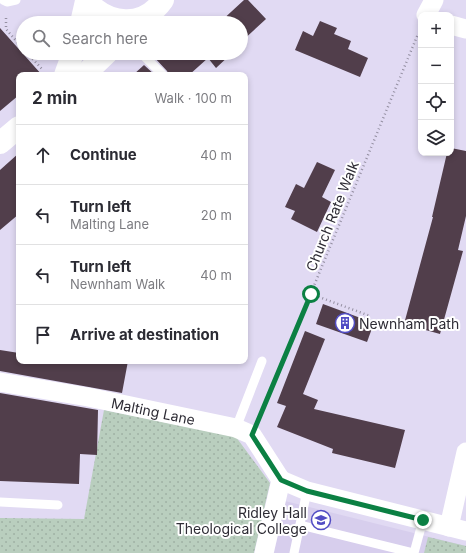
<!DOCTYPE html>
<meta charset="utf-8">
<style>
body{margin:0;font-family:Inter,sans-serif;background:#f2f2f3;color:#2b2b33}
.controls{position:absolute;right:12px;top:12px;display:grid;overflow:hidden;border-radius:8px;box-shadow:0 2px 6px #0003}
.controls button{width:36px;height:36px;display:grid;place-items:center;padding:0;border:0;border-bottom:1px solid #e1e1e2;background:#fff;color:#2b2b33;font:20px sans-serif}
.stop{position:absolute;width:12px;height:12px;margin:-9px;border:3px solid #0b8043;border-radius:50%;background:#fff}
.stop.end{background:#0b8043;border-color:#fff;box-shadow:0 1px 4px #0008}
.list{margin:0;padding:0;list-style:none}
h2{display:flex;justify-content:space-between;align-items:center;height:52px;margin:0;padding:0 16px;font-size:17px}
h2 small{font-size:13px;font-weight:400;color:#7c7c81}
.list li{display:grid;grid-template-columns:26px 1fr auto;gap:12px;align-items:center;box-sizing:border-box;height:60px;padding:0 16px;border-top:1px solid #e1e1e2}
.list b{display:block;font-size:15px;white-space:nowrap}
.list p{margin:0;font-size:13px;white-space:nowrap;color:#7c7c81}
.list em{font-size:13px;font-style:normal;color:#7c7c81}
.icon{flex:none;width:22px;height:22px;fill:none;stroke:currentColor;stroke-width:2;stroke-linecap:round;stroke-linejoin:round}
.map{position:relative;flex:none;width:466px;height:553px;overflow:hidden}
.search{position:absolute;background:#fff;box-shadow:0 2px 6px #0003;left:16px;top:16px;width:232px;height:44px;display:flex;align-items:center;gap:10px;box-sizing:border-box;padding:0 14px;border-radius:22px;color:#7c7c81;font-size:15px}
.panel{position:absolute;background:#fff;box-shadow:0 2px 6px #0003;left:16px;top:72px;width:232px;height:292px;border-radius:8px}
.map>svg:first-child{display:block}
.built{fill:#d7ceed}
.garden{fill:url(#garden-dots)}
.building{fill:#513e4b}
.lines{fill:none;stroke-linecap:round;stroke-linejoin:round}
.path{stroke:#948fa1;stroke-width:2.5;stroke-dasharray:1 3;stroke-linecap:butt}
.service{stroke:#fff;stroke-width:9}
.minor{stroke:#fff;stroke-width:19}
.primary{stroke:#fff;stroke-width:22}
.route{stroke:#0b8043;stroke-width:5}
.labels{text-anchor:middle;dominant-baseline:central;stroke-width:4;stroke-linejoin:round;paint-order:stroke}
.street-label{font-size:14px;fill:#2e2c35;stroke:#fff}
.poi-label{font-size:14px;fill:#2e2c35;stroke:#fff;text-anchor:start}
</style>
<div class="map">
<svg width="466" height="553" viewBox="0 0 466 553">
<defs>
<pattern id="garden-dots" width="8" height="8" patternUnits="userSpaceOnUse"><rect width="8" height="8" fill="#b9cebe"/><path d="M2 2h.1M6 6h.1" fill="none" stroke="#9fb1a4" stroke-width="1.8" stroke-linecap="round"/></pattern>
</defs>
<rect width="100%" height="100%" fill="#e1daf3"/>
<!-- built -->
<polygon class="built" points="285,501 466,546 466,553 274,553"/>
<!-- garden -->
<g class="garden">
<polygon points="104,410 236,437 270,483 254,553 0,553 0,518 84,519"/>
<polygon points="428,537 466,546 466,553 424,553"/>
</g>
<!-- building -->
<g class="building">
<polygon points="244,0 248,0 266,19 241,42 241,23 219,23"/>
<polygon points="320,21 337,28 334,34 351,41 348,49 368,58 360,77 295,50 303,31 313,36"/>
<polygon points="0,28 42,75 19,75 19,95 0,111"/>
<polygon points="156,53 231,53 231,54 216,68 208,58 189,75 169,75 167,71 153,56"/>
<polygon points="144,65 155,75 133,75"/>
<polygon points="451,148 466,151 466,216 458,250 463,251 440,334 404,324 433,217 432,217 447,153 451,153"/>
<polygon points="19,153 19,214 0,230 0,170"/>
<polygon points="317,162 335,170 322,197 331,202 317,232 291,219 295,211 285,207 296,184 304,188"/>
<polygon points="323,304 374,323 367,342 316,324"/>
<polygon points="305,331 325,339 303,394 318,400 314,409 405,430 395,468 332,453 333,449 277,427 286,406 277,403"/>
<polygon points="0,350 19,353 19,361 50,361 68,364 69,361 128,361 122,393 0,371"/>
<polygon points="0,393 98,410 97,455 80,454 79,484 0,481"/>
</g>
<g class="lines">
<!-- path -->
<g class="path">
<polyline points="6,18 6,29 23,49"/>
<polyline points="27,53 43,70"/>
<polyline points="311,294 370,316"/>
<polyline points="261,414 418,34"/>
</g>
<!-- service -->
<g class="service">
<polyline points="3,0 7,2 16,0"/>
<polyline points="141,53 163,75"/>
<polyline points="236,428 262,361"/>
<polyline points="0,502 58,505"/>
<polyline points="300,525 414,553 423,520"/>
<polyline points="294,553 307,491"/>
</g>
<!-- minor -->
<g class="minor">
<polyline points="426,15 434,0"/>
<polyline points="451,25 466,29"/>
<path id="s1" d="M0,382l88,15 148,31 16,7 29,45"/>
<polyline points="281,480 307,491 466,531"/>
<polyline points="449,527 466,452"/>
<polyline points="264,553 281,480"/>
</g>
<!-- primary -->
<g class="primary">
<path d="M86,0c22,25 57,29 77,0"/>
<polyline points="81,23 86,1"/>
<polyline points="65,75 73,53"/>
<polyline points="84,75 107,53"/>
<polyline points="0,143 19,127"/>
</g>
</g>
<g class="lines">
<!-- route -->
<polyline class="route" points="311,294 252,435 281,480 307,491 423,520"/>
</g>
<!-- icons -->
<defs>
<g id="building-ring" transform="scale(1)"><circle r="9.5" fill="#fff" stroke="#524dc4" stroke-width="1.5"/><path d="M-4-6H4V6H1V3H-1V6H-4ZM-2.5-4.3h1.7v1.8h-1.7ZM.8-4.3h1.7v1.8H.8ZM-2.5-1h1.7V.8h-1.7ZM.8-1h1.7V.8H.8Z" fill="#524dc4"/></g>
<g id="university-ring" transform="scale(1)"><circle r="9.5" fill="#fff" stroke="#524dc4" stroke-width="1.5"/><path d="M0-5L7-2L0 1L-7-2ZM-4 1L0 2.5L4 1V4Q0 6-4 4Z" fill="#524dc4"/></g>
</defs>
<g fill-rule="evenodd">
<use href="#building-ring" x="345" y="323"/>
<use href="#university-ring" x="321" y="520"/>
</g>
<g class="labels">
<!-- street labels -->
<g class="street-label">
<text transform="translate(332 216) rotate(-68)">Church Rate Walk</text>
<text stroke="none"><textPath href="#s1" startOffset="156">Malting Lane</textPath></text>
</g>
<!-- poi labels -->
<g class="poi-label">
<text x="359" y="323">Newnham Path</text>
<text x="307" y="512" text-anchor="end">Ridley Hall<tspan x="307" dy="16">Theological College</tspan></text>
</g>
</g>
</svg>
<div class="controls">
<button>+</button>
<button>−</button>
<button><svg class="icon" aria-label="locate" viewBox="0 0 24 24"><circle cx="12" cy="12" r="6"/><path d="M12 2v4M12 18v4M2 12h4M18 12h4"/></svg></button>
<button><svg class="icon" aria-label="layers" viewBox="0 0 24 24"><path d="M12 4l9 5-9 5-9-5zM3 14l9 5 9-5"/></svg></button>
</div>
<div class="stop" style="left:311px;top:294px"></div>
<div class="stop end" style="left:423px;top:520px"></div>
<div class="search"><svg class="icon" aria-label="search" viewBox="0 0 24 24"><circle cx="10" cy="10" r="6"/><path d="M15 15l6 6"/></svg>Search here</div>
<section class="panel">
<h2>2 min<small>Walk · 100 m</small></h2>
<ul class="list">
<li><svg class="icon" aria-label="ahead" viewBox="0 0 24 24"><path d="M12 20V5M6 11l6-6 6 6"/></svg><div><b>Continue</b></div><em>40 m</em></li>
<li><svg class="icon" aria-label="left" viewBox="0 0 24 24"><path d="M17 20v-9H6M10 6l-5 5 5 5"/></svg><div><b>Turn left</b><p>Malting Lane</p></div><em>20 m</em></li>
<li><svg class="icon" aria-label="left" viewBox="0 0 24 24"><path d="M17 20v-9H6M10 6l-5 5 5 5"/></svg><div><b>Turn left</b><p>Newnham Walk</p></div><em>40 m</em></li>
<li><svg class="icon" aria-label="arrive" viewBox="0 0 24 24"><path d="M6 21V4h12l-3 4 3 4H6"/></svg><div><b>Arrive at destination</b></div></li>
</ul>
</section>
</div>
